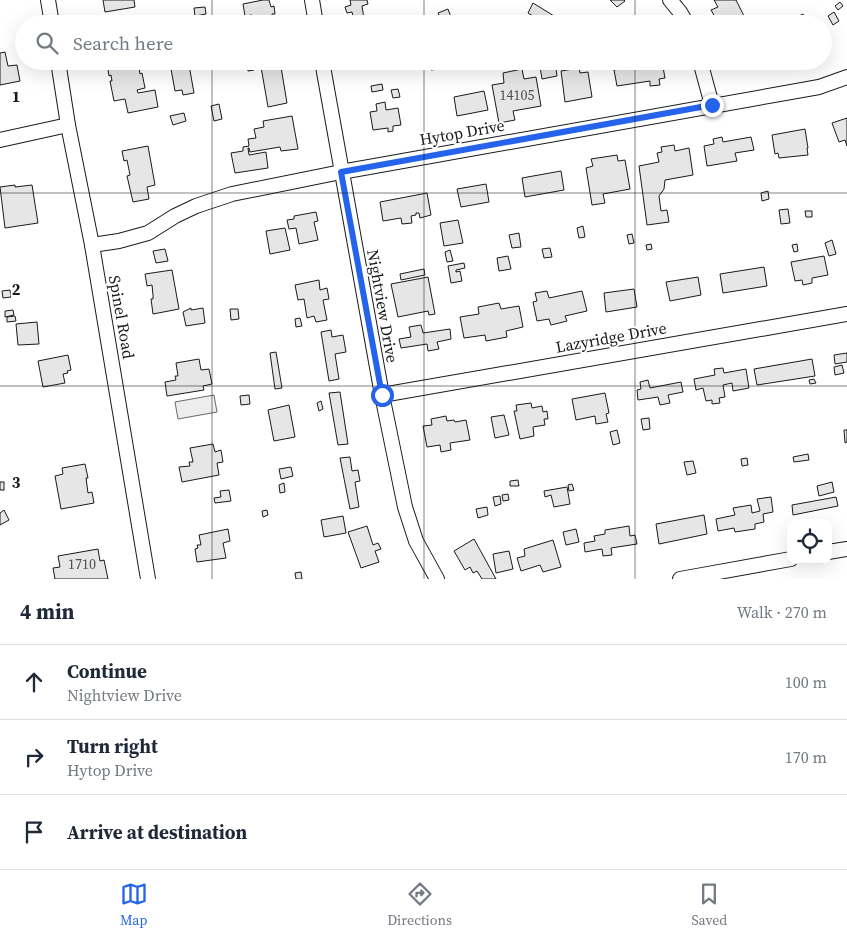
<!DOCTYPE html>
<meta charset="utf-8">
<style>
body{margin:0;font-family:"Source Serif 4",serif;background:#f6f6f7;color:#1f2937}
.controls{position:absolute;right:15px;bottom:15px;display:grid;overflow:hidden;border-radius:10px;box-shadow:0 5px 20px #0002}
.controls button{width:45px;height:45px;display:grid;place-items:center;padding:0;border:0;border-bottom:1px solid #e0e1e3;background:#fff;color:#1f2937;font:25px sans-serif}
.stop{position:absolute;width:15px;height:15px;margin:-11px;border:4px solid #2563eb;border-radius:50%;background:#fff}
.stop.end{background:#2563eb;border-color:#fff;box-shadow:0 1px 5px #0008}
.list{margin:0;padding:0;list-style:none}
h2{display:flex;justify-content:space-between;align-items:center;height:65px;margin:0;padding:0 20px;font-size:21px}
h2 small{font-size:16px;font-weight:400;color:#747a83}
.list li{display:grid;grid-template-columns:32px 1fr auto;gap:15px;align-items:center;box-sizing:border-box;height:75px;padding:0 20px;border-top:1px solid #e0e1e3}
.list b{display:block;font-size:19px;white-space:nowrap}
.list p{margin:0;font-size:16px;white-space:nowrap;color:#747a83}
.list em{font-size:16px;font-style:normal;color:#747a83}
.icon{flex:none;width:28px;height:28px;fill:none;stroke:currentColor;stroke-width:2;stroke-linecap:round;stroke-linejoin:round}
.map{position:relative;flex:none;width:847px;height:579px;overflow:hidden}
.search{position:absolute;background:#fff;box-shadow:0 5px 20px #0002;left:15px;right:15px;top:15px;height:55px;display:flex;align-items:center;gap:12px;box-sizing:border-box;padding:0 18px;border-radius:28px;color:#747a83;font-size:19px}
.sheet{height:290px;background:#fff}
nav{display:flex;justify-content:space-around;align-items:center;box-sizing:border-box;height:70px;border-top:1px solid #e0e1e3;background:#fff;font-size:14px;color:#747a83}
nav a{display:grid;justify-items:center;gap:2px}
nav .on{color:#2563eb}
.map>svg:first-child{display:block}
.built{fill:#ededed;stroke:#6a6a6a}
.building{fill:#e6e6e6;stroke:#1a1a1a}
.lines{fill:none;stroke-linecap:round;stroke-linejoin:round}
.street-casing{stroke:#1a1a1a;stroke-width:16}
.street{stroke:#fff;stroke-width:14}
.route{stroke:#2563eb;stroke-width:6}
.grid{fill:none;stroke:#1a1a1a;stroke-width:1;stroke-opacity:0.55}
.labels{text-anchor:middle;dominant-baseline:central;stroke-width:4;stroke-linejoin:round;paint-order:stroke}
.number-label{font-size:14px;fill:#4d4d4d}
.street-label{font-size:16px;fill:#1a1a1a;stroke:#fff}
.grid-label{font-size:16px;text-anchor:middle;font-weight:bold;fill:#1a1a1a;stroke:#fff;stroke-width:4;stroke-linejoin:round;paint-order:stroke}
</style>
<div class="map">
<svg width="847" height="579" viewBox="0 0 847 579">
<rect width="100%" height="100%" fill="#fff"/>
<!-- built -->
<polygon class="built" points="214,395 217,412 178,419 175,402"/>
<!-- building -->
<g class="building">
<polygon points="103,0 134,0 135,7 105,12"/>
<polygon points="263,0 269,0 271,7 274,6 275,14 272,14 273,24 254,24 252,15 245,16 243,4"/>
<polygon points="350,0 367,0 368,4 362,6 364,19 354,21 352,12 347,13 345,7 351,5"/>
<polygon points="610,0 624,0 625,1 617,7"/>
<polygon points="714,0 736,0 745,18 734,24 727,24 725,19 718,22 711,10 718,7"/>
<polygon points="840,2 843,6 838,10 835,6"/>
<polygon points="533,3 559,19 556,24 546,24 528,13"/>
<polygon points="205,7 206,14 195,16 194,8"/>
<polygon points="448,9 451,17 442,21 438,13"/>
<polygon points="834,12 839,21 833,25 828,16"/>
<polygon points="803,14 806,22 800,24 797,17"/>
<polygon points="780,17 782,24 776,24 774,19"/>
<polygon points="414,18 415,24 393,24 392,22"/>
<polygon points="792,19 794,24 786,24 785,21"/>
<polygon points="5,52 8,66 17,65 20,81 0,85 0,53"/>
<polygon points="119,61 138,61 140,74 142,73 145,88 137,90 138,93 155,90 158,107 128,113 125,99 114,101 110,81 112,81 111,75 109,76 107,64"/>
<polygon points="260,61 280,61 287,103 268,107"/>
<polygon points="354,61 378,61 378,62 355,66"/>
<polygon points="430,61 438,61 439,69 431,70"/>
<polygon points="539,61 555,61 557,76 542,79"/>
<polygon points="735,61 762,61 736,66"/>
<polygon points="763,61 776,61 776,64 764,67"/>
<polygon points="662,62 665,78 659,79 660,85 650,86 650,81 617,86 614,70"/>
<polygon points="189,65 194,93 183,95 182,90 175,91 171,69"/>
<polygon points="253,65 254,70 248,71 247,66"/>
<polygon points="579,68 580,73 588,72 592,97 565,102 561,71"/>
<polygon points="522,69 524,79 536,77 541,106 513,111 515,120 499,123 492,85 504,83 503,73"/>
<polygon points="382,84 383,90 372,92 371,86"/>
<polygon points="398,89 400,97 393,98 391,90"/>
<polygon points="484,91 488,110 457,116 454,97"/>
<polygon points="385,102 386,110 398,108 401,125 393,126 393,131 388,132 388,128 373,130 370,112 377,111 376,104"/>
<polygon points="219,104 222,119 214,121 211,106"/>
<polygon points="184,113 186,121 173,125 170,116"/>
<polygon points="292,116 298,149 281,151 280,147 250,152 249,148 248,148 249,155 266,152 268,168 235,173 231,153 243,151 243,147 249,146 248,139 256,138 254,129 264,127 263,121"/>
<polygon points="847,118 847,146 845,140 839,142 832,123"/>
<polygon points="805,129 808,148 807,148 808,155 779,158 778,153 775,154 772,135"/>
<polygon points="722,137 723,142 751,137 754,150 735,153 737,161 707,166 704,146 714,144 713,139"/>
<polygon points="674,145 675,151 689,148 693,175 665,180 664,189 659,196 661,211 667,210 669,222 647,225 639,166 659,162 657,153 662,152 661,147"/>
<polygon points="148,146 155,185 147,187 149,199 133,202 127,176 130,175 127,160 124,161 122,151"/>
<polygon points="617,155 618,161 625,160 630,189 603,194 605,203 592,205 586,168 593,166 591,159"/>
<polygon points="561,171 564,190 525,197 522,178"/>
<polygon points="486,184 489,202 461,207 457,189"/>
<polygon points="15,185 15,187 32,185 38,223 5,228 0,187"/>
<polygon points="768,191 769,199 762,201 761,193"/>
<polygon points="427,193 431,215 420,218 419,213 416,213 416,215 411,216 412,223 402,224 401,218 383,221 380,202"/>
<polygon points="788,209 790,223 781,224 779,210"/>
<polygon points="805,211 812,211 812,217 806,217"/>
<polygon points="316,212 318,221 314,222 318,240 299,244 296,228 289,229 287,220 294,219 294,216"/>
<polygon points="458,220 463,243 444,246 440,223"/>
<polygon points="583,226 585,237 579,238 577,228"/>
<polygon points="285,228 290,250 270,254 266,231"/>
<polygon points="519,233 521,247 512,248 509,235"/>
<polygon points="632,234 634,243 629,244 627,235"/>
<polygon points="832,240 836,254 829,256 825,243"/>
<polygon points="651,244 652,249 647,250 646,245"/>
<polygon points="797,244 798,251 794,252 792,245"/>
<polygon points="550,248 552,257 544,258 542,249"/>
<polygon points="165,249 168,261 156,263 153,251"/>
<polygon points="450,250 453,261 447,262 445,252"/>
<polygon points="508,256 511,269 499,271 497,258"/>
<polygon points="824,256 828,275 812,278 812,283 803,285 802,280 795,281 791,262"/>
<polygon points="464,263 465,268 456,270 456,272 460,271 462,281 451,283 448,266"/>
<polygon points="764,267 767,286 723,293 720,274"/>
<polygon points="424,269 425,275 401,280 400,274"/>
<polygon points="172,270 179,309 153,314 151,299 153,299 153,295 152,285 147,286 145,274"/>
<polygon points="428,277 435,314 429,315 428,311 398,317 391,284"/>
<polygon points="698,277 701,295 670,301 666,282"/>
<polygon points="319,280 320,290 327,288 329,299 323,300 327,320 316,322 314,316 307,318 304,299 298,300 295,285"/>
<polygon points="634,289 637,307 606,312 604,293"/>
<polygon points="10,290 11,297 3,298 2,291"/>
<polygon points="547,291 549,298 582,291 587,311 565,316 567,321 551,325 549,319 537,321 533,302 537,301 535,293"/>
<polygon points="499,303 501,309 519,306 523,327 506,331 507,337 486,341 485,335 464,338 460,317 479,314 478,307"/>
<polygon points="191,308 191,310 203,308 205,323 186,326 183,312"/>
<polygon points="230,309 238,309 239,319 231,320"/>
<polygon points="13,310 14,315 5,317 5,311"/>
<polygon points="15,316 16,321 7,322 7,317"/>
<polygon points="300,318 302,326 296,327 295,319"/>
<polygon points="37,322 39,344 18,345 16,324"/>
<polygon points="421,325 423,333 450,329 451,339 437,342 439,349 428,351 427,344 401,348 399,339 411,337 409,327"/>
<polygon points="331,330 332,337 343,335 346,352 335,354 339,379 329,381 321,332"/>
<polygon points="276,352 282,388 275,389 270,353"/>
<polygon points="847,353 847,362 835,364 834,355"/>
<polygon points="68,355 71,370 67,371 68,373 63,374 65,383 43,387 38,361"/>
<polygon points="199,359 201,370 209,369 212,384 203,386 204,390 167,396 165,382 176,380 175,376 178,376 176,363"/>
<polygon points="812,359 815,376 757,385 754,369"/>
<polygon points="842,365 844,373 835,375 834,367"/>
<polygon points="723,368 724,373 746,369 749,388 733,391 732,383 723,385 725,397 719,398 720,403 712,404 712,400 706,401 703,388 696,390 694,379 715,375 714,369"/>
<polygon points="814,379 816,383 810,384 809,380"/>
<polygon points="648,380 650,388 681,382 683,392 668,395 670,403 660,405 658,397 638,400 637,390 641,389 640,382"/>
<polygon points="340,392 348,444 338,445 329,393"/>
<polygon points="605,393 609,413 606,414 608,422 596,424 595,416 576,420 572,399"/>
<polygon points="249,395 250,404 241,405 240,396"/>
<polygon points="321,401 323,409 319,411 317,403"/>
<polygon points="531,403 532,408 542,406 543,412 547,411 548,419 544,419 545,425 533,427 534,436 520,439 514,411 517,411 516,405"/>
<polygon points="289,405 295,437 274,441 268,410"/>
<polygon points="504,415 509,435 495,438 491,417"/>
<polygon points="446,416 447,421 454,420 455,422 466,420 470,440 450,443 451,450 441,452 440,445 427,447 423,426 432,425 431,419"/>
<polygon points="649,418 650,429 643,430 641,419"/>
<polygon points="617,430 620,443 613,445 610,432"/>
<polygon points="844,430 847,430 847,442 845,443"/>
<polygon points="213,444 215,452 221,450 223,462 217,463 219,475 182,482 179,467 190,466 189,462 193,462 190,448"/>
<polygon points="808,454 809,460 794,462 793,457"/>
<polygon points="350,457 352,471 358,470 360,481 355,482 359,507 350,509 340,458"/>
<polygon points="747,458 748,465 742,466 741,459"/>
<polygon points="693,461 696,473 687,475 684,462"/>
<polygon points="85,464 88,478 86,478 88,493 92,492 94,503 61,509 55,476 63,474 62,468"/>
<polygon points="291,467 293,476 281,479 279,469"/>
<polygon points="518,480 519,486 510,486 510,481"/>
<rect x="0" y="482" width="4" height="8"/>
<polygon points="832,482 834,492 819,496 817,486"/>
<polygon points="284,483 285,492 280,493 279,485"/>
<polygon points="572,484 574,490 569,491 568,485"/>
<polygon points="567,487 570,504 554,507 551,495 545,497 544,491"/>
<polygon points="229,490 231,501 215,503 214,498 221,497 220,491"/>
<polygon points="508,494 509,500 503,501 502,495"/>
<polygon points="500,496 501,504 495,506 493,497"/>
<polygon points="771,497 773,512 763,514 764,522 755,524 755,529 735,532 734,528 718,531 716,519 735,515 733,508 751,505 752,513 760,511 757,499"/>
<polygon points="836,497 838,506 793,515 792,505"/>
<polygon points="487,507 488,515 478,518 476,509"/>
<polygon points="4,510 9,520 0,525 0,513"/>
<polygon points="267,510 268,515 263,517 262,511"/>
<polygon points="704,515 707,534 659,544 656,524"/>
<polygon points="343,516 346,533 324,537 321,520"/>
<polygon points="367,526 373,545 378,543 381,549 375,551 379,562 361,568 348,532"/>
<polygon points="629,526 630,536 635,535 637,544 611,548 612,555 603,556 602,549 585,552 584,543 595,541 594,536 605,534 605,530"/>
<polygon points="228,529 230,541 223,543 226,558 197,562 195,549 198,548 197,545 201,545 199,535"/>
<polygon points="576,529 579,542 566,545 563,532"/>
<polygon points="474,539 496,579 482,579 477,571 473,573 470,567 465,570 454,551"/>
<polygon points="553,540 561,567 543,572 540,565 521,571 517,558 525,556 524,549"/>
<polygon points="98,549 100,561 104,560 108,579 55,579 53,568 60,567 58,556"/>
<polygon points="509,551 513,569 496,573 493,554"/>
<polygon points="301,572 302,579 296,579 295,573"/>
</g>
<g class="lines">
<!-- street casing -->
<g class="street-casing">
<g id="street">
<polyline points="48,0 52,24"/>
<polyline points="312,0 316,24"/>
<polyline points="670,0 680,12 687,24"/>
<polyline points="58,61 68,125 92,245 148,579"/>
<polyline points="322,61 382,395 405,507 416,541 437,579"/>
<polyline points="700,61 712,105"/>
<polyline points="0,140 68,125"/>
<polyline points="92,245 119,241 148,233 175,216 196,206 232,194 341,172 819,87 847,77"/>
<polyline points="382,395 847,314"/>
<polyline points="828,552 847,549"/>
<polyline points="680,579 791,559"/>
</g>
</g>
<!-- street -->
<use href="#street" class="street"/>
</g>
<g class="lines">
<!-- route -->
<polyline class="route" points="382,395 341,172 712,105"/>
</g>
<!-- grid -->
<path class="grid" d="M212,0v24M424,0v24M635,0v24M212,61v518M424,61v518M635,61v518M0,193h847M0,386h847"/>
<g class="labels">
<!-- number labels -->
<g class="number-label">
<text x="517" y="95">14105</text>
<text x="82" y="564">1710</text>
</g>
<!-- street labels -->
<g class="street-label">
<text transform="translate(462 132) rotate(-10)">Hytop Drive</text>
<text transform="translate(383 306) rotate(80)">Nightview Drive</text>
<text transform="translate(122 317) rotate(80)">Spinel Road</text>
<text transform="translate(611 337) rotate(-10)">Lazyridge Drive</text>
</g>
</g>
<g class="grid-label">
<text x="16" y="102">1</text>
<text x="16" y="295">2</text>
<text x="16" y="488">3</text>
</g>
</svg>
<div class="controls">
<button><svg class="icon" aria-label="locate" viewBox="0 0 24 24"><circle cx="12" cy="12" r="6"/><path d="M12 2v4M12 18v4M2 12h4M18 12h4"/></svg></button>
</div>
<div class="stop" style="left:382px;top:395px"></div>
<div class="stop end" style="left:712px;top:105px"></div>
<div class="search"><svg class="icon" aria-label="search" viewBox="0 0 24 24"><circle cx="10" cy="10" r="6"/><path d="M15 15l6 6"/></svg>Search here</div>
</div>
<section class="sheet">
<h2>4 min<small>Walk · 270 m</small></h2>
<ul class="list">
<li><svg class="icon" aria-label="ahead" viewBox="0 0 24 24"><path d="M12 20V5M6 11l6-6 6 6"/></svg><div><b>Continue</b><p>Nightview Drive</p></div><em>100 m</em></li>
<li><svg class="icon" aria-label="right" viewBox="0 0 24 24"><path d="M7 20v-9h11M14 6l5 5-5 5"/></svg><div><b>Turn right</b><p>Hytop Drive</p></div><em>170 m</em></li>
<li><svg class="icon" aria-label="arrive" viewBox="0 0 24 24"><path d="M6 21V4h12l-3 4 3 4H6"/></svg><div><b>Arrive at destination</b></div></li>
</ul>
</section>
<nav>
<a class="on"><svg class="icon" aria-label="map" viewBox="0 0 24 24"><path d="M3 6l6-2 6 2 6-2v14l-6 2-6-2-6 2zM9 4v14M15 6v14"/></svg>Map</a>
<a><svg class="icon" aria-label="directions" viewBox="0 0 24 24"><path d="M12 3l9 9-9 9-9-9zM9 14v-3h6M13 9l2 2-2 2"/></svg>Directions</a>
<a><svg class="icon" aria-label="saved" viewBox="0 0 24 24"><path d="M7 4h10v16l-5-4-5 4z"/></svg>Saved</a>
</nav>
